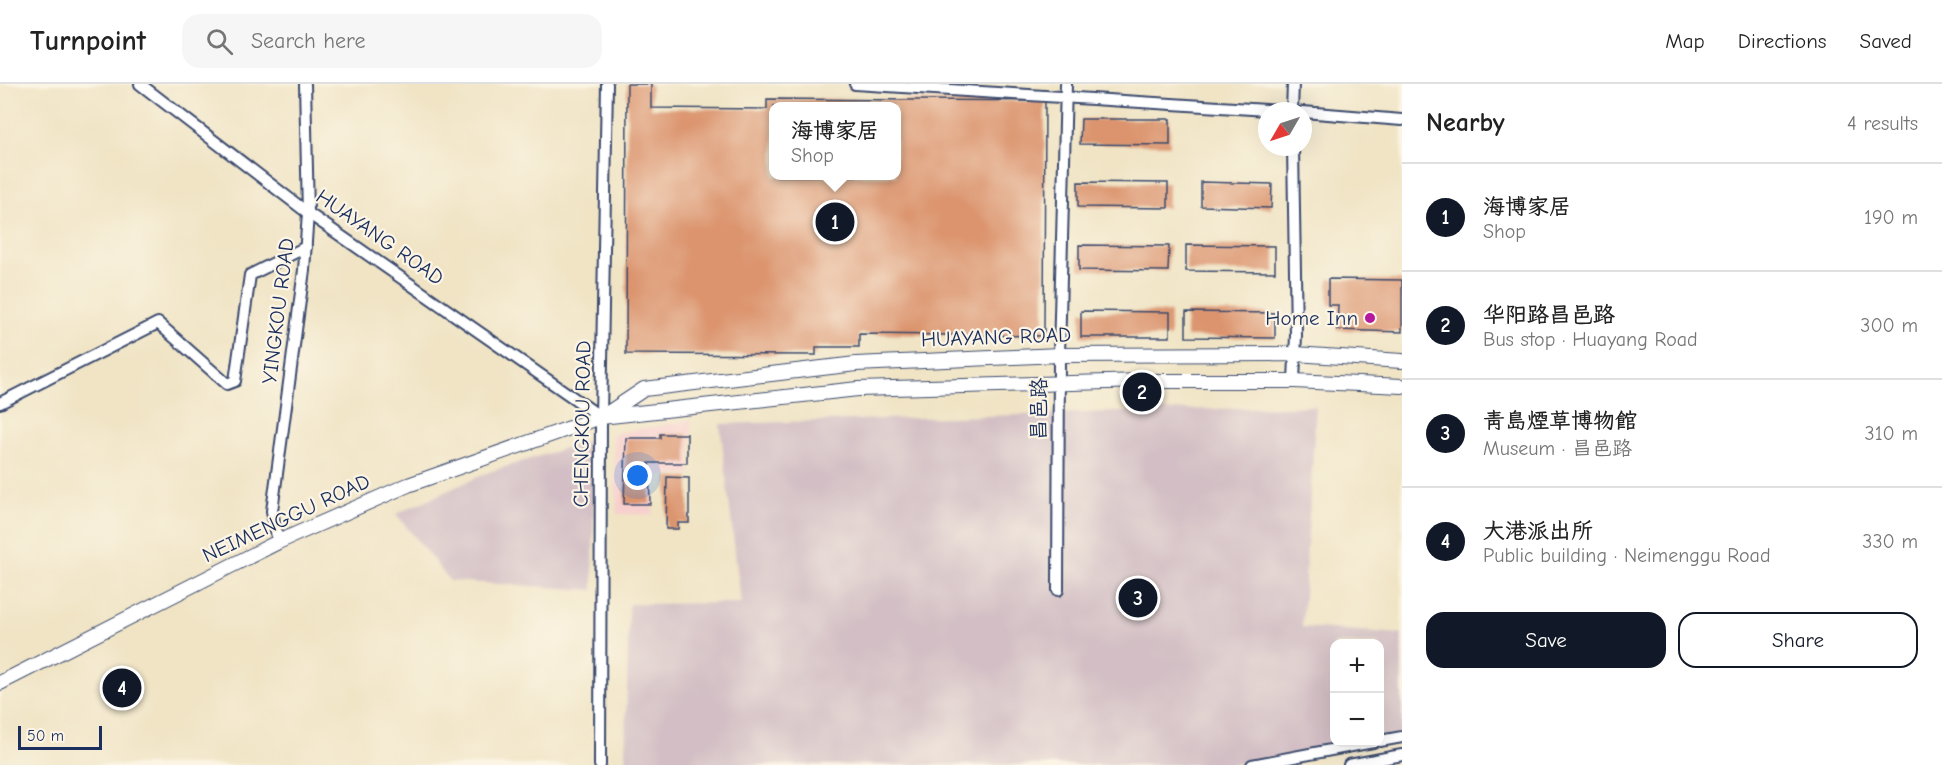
<!DOCTYPE html>
<meta charset="utf-8">
<style>
body{margin:0;font-family:"Comic Neue","LXGW WenKai TC",sans-serif;background:#f6f6f6;color:#222}
.controls{position:absolute;right:18px;bottom:18px;display:grid;overflow:hidden;border-radius:12px;box-shadow:0 6px 24px #0002}
.controls button{width:54px;height:54px;display:grid;place-items:center;padding:0;border:0;border-bottom:2px solid #e0e0e0;background:#fff;color:#222;font:30px sans-serif}
.compass{position:absolute;left:1258px;top:18px;width:54px;height:54px;border-radius:50%;background:#fff;box-shadow:0 6px 24px #0002;rotate:231deg}
.scale{position:absolute;left:18px;bottom:15px;width:84px;box-sizing:border-box;padding-left:6px;border:3px solid #1b2f5e;border-top:0;font-size:16px;line-height:21px;white-space:nowrap;color:#1b2f5e;-webkit-text-stroke:4px #fcf5e5;paint-order:stroke}
.you{position:absolute;left:638px;top:392px;width:21px;height:21px;margin:-15px;border:4px solid #fff;border-radius:50%;background:#1a73e8;box-shadow:0 0 0 9px #1a73e833}
.badge{display:grid;place-items:center;width:39px;height:39px;border-radius:50%;background:#111827;color:#fff;font-size:20px;font-weight:700}
.pin{position:absolute;translate:-50% -50%;border:3px solid #fff;box-shadow:0 2px 6px #0006}
.popup{position:absolute;left:769px;top:18px;width:132px;height:78px;box-sizing:border-box;display:grid;place-content:center;border-radius:12px;background:#fff;filter:drop-shadow(0 2px 4px #0005);font-size:20px;white-space:nowrap;color:#767676}
.popup b{font-size:22px;color:#222}
.popup::after{content:'';position:absolute;left:50%;top:100%;margin-left:-12px;border:12px solid transparent;border-top-color:#fff}
.list{margin:0;padding:0;list-style:none}
h2{display:flex;justify-content:space-between;align-items:center;height:78px;margin:0;padding:0 24px;font-size:26px}
h2 small{font-size:20px;font-weight:400;color:#767676}
.list li{display:grid;grid-template-columns:39px 1fr auto;gap:18px;align-items:center;box-sizing:border-box;height:108px;padding:0 24px;border-top:2px solid #e0e0e0}
.list b{display:block;font-size:22px;white-space:nowrap}
.list p{margin:0;font-size:20px;white-space:nowrap;color:#767676}
.list em{font-size:20px;font-style:normal;color:#767676}
.actions{display:flex;gap:12px;padding:18px 24px}
.actions a{flex:1;padding:14px 0;border:2px solid #111827;border-radius:18px;text-align:center;font-size:21px;color:#111827}
.actions .main{background:#111827;color:#fff}
.icon{flex:none;width:33px;height:33px;fill:none;stroke:currentColor;stroke-width:2;stroke-linecap:round;stroke-linejoin:round}
.map{position:relative;flex:none;width:1402px;height:681px;overflow:hidden}
header{display:flex;align-items:center;gap:36px;box-sizing:border-box;height:84px;padding:0 30px;background:#fff;border-bottom:2px solid #e0e0e0}
header strong{font-size:28px}
nav{display:flex;gap:33px;margin-inline-start:auto;font-size:21px}
.search{width:420px;height:54px;background:#f6f6f6;display:flex;align-items:center;gap:15px;box-sizing:border-box;padding:0 21px;border-radius:18px;color:#767676;font-size:22px}
main{display:flex}
aside{flex:1;background:#fff}
.map>svg:first-child{display:block}
.built{fill:#f7d0ce}
.industrial{fill:#d2bec4}
.building{fill:#db946e;fill-rule:evenodd}
.lines{fill:none;stroke-linecap:round;stroke-linejoin:round}
.minor-casing{stroke:#3b4a6d;stroke-width:14}
.major-casing{stroke:#3b4a6d;stroke-width:16}
.minor{stroke:#fff;stroke-width:10}
.major{stroke:#fff;stroke-width:14}
.poi-dot{fill:#b5179e;stroke:#fcf5e5;stroke-width:2}
.labels{text-anchor:middle;dominant-baseline:central;stroke-width:4.5;stroke-linejoin:round;paint-order:stroke}
.street-label{font-size:21px;fill:#1b2f5e;stroke:#fcf5e5}
.poi-label{font-size:21px;fill:#1b2f5e;stroke:#fcf5e5;text-anchor:end}
</style>
<header>
<strong>Turnpoint</strong>
<div class="search"><svg class="icon" aria-label="search" viewBox="0 0 24 24"><circle cx="10" cy="10" r="6"/><path d="M15 15l6 6"/></svg>Search here</div>
<nav><a>Map</a><a>Directions</a><a>Saved</a></nav>
</header>
<main>
<div class="map">
<svg width="1402" height="681" viewBox="0 0 1402 681">
<rect width="100%" height="100%" fill="#fcf5e5"/>
<filter id="ink" filterUnits="userSpaceOnUse"><feTurbulence type="fractalNoise" baseFrequency=".0167" numOctaves="2"/><feDisplacementMap in="SourceGraphic" scale="12" xChannelSelector="R" yChannelSelector="G"/><feConvolveMatrix kernelMatrix="1 2 1 2 8 2 1 2 1" color-interpolation-filters="sRGB"/></filter>
<filter id="wash" filterUnits="userSpaceOnUse"><feTurbulence type="fractalNoise" baseFrequency=".008" numOctaves="4" result="noise"/><feDisplacementMap in="SourceGraphic" scale="24" xChannelSelector="R" yChannelSelector="G"/><feGaussianBlur stdDeviation="1.35" result="paint"/><feColorMatrix in="noise" values="0 0 0 0 0 0 0 0 0 0 0 0 0 0 0 0 0 1.4 0 .05"/><feComposite in="paint" operator="in"/></filter>
<g filter="url(#wash)">
<rect width="100%" height="100%" fill="#f0e4c5"/>
<!-- built -->
<polygon class="built" points="691,336 690,391 653,391 653,431 617,430 613,350"/>
<!-- industrial -->
<g class="industrial">
<polygon points="1316,322 1302,543 1402,550 1402,650 1380,654 1380,560 1334,560 1334,658 1354,659 1231,681 625,681 629,520 741,519 720,340"/>
<polygon points="594,355 593,506 450,497 396,430 489,388"/>
</g>
<g id="blocks">
<!-- building -->
<g class="building">
<path d="M627,0h24v24l116,1v-10l278,2 -1,235 -185,-2v13h-43v8l-190,-1zM774,22h122v70h-122z"/>
<polygon points="1081,35 1170,35 1170,61 1080,60"/>
<polygon points="1078,98 1168,99 1168,124 1078,123"/>
<polygon points="1201,98 1272,100 1271,124 1201,122"/>
<polygon points="1079,161 1169,162 1168,187 1079,186"/>
<polygon points="1186,161 1275,162 1275,188 1186,187"/>
<polygon points="1328,195 1402,196 1402,248 1337,246 1338,221 1328,221"/>
<polygon points="1081,227 1170,228 1170,253 1081,253"/>
<polygon points="1186,228 1275,229 1275,254 1186,253"/>
<polygon points="660,350 687,350 687,379 649,379 650,420 624,420 626,354 660,354"/>
<polygon points="667,393 689,394 689,439 678,439 678,445 666,445"/>
</g>
</g>
</g>
<g filter="url(#ink)">
<use href="#blocks" fill-opacity="0" stroke="#3b4a6d" stroke-width="1.5"/>
<g class="lines">
<!-- minor casing -->
<g class="minor-casing">
<g id="minor">
<polyline points="140,0 308,129 601,333"/>
<polyline points="855,0 1283,27"/>
<polyline points="1292,27 1293,0"/>
<polyline points="1303,28 1402,36"/>
<polyline points="1293,63 1296,251 1294,297"/>
<polyline points="0,319 158,239 227,300 235,297 250,191 306,163"/>
<polyline points="278,458 272,427 304,186 308,129 305,0"/>
<polyline points="1058,506 1059,271 1066,0"/>
<polyline points="1380,657 1402,653"/>
<polyline points="600,681 601,333 607,0"/>
<polyline points="1252,681 1373,658"/>
<polyline points="1349,681 1402,671"/>
</g>
</g>
<!-- major casing -->
<g class="major-casing">
<g id="major">
<polyline points="605,331 644,305 856,280 1059,271 1295,270 1402,277"/>
<polyline points="0,599 278,458 408,401 601,333 858,305 1143,297 1294,297 1402,302"/>
</g>
</g>
<!-- minor -->
<use href="#minor" class="minor"/>
<!-- major -->
<use href="#major" class="major"/>
</g>
</g>
<!-- markers -->
<circle class="poi-dot" cx="1370" cy="234" r="6"/>
<g class="labels">
<!-- street labels -->
<g class="street-label">
<text transform="translate(380 153) rotate(35)">HUAYANG ROAD</text>
<text transform="translate(278 227) rotate(-83)">YINGKOU ROAD</text>
<text transform="translate(996 253) rotate(-2)">HUAYANG ROAD</text>
<text transform="translate(1039 325) rotate(-90)">昌邑路</text>
<text transform="translate(582 340) rotate(-89)">CHENGKOU ROAD</text>
<text transform="translate(286 434) rotate(-25)">NEIMENGGU ROAD</text>
</g>
<!-- poi labels -->
<g class="poi-label">
<text x="1358" y="234">Home Inn</text>
</g>
</g>
</svg>
<div class="controls">
<button>+</button>
<button>−</button>
</div>
<svg class="compass" viewBox="-18 -18 36 36"><path d="M0-13l5 13h-10z" fill="#e53935"/><path d="M0 13l5-13h-10z" fill="#767676"/></svg>
<div class="scale">50 m</div>
<div class="you"></div>
<div class="pin badge" style="left:835px;top:138px">1</div>
<div class="popup"><b>海博家居</b>Shop</div>
<div class="pin badge" style="left:1142px;top:308px">2</div>
<div class="pin badge" style="left:1138px;top:514px">3</div>
<div class="pin badge" style="left:122px;top:604px">4</div>
</div>
<aside>
<h2>Nearby<small>4 results</small></h2>
<ul class="list">
<li><span class="badge">1</span><div><b>海博家居</b><p>Shop</p></div><em>190 m</em></li>
<li><span class="badge">2</span><div><b>华阳路昌邑路</b><p>Bus stop · Huayang Road</p></div><em>300 m</em></li>
<li><span class="badge">3</span><div><b>青島煙草博物館</b><p>Museum · 昌邑路</p></div><em>310 m</em></li>
<li><span class="badge">4</span><div><b>大港派出所</b><p>Public building · Neimenggu Road</p></div><em>330 m</em></li>
</ul>
<div class="actions"><a class="main">Save</a><a>Share</a></div>
</aside>
</main>
